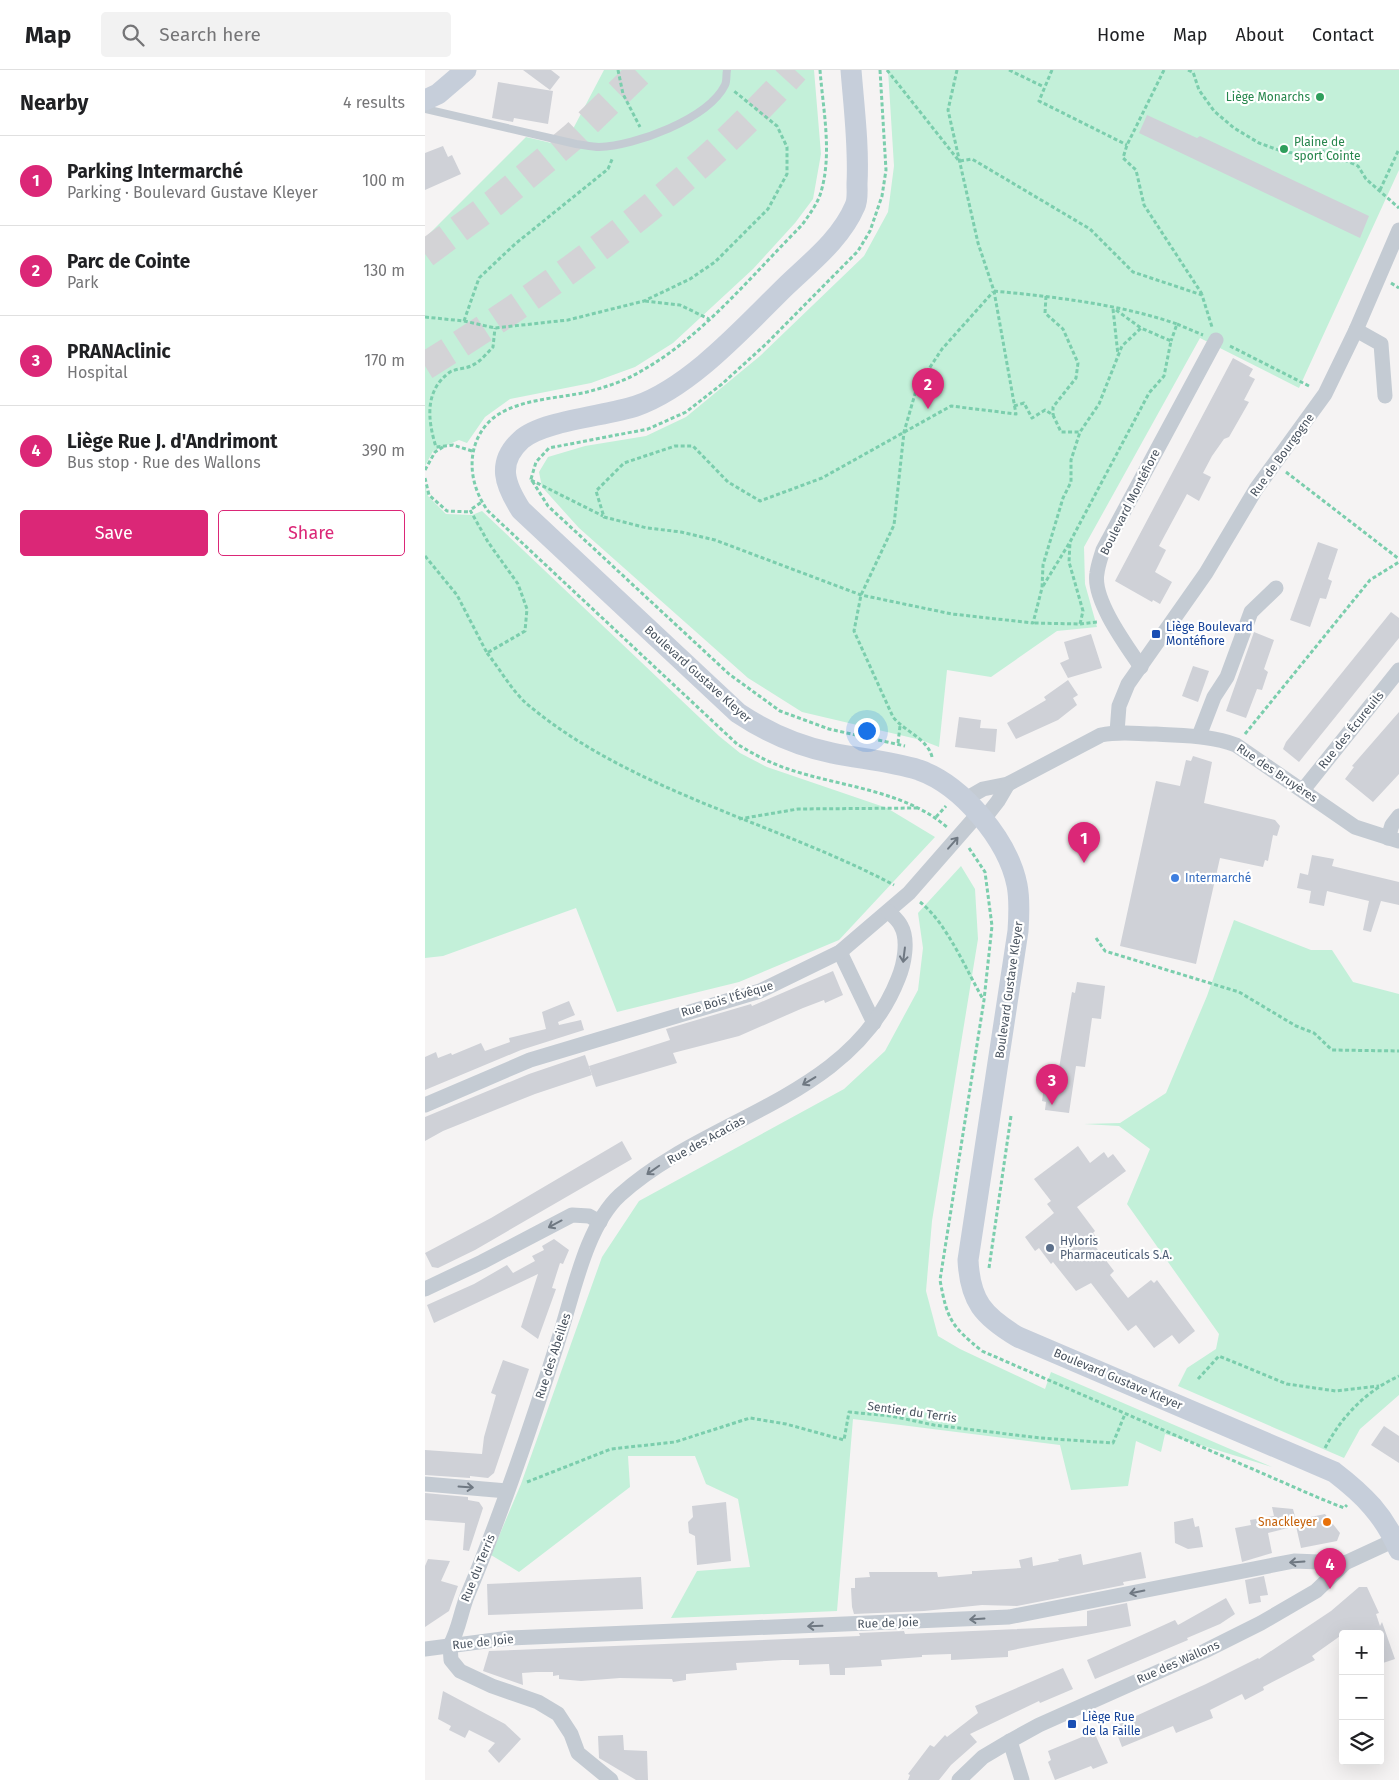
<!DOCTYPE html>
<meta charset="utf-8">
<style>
body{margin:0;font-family:"Fira Sans",sans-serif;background:#f2f2f2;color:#202124}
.controls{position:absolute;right:15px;bottom:15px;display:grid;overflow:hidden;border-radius:5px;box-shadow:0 5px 20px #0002}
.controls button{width:45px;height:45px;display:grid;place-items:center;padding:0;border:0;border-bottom:1px solid #e0e0e0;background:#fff;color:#202124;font:25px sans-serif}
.you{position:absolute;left:441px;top:660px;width:18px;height:18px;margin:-12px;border:4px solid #fff;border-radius:50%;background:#1a73e8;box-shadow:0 0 0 8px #1a73e833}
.badge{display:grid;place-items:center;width:32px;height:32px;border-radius:50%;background:#db2777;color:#fff;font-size:16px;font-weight:700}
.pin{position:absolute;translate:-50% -41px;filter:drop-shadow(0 1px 2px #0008)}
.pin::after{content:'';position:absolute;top:26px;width:18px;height:15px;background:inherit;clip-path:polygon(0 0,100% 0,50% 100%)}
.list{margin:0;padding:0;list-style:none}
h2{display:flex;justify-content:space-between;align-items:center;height:65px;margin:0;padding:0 20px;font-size:21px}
h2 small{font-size:16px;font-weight:400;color:#757577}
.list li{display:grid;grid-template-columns:32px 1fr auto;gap:15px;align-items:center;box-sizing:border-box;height:90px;padding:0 20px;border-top:1px solid #e0e0e0}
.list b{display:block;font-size:19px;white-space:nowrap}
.list p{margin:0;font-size:16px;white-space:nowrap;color:#757577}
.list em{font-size:16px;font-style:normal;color:#757577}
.actions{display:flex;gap:10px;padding:15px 20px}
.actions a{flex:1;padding:11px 0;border:1px solid #db2777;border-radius:5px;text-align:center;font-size:18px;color:#db2777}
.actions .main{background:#db2777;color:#fff}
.icon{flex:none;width:28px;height:28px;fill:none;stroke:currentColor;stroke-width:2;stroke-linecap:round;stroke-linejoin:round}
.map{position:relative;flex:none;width:974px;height:1710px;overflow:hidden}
header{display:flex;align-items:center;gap:30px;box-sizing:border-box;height:70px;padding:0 25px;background:#fff;border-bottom:1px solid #e0e0e0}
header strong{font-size:24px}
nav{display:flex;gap:28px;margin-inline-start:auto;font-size:18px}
.search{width:350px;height:45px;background:#f2f2f2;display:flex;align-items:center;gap:12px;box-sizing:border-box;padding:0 18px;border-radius:5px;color:#757577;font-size:19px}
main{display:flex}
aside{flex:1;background:#fff}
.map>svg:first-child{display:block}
.green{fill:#c3f0d9}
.building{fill:#cfd1d7}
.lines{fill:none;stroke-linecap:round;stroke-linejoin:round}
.highway-tunnel{stroke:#d3d3d6;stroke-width:28;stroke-dasharray:28 14;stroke-linecap:butt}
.path{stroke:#7bcead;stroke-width:3;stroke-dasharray:4 2.5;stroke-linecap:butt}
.lane{stroke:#c4cbd3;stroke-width:8}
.street{stroke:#c4cbd3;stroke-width:15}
.secondary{stroke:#c6ceda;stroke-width:21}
.oneway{stroke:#6f7882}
.leisure-dot{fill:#2e9e5b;stroke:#fff;stroke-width:2}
.transit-dot{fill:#1a4fb4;stroke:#fff;stroke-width:2}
.shop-dot{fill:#3f7fe0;stroke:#fff;stroke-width:2}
.service-dot{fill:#5c6f8a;stroke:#fff;stroke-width:2}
.food-dot{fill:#e8710a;stroke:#fff;stroke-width:2}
.labels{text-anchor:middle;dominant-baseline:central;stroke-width:4.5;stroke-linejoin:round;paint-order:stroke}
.leisure-label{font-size:12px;fill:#27864d;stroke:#fff;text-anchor:end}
.street-label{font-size:12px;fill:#4a5460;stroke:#fff}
.transit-label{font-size:12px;fill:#164399;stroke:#fff;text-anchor:start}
.shop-label{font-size:12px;fill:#366cbe;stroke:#fff;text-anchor:start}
.service-label{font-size:12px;fill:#4e5e75;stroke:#fff;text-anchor:start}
.food-label{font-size:12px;fill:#c56008;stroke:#fff;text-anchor:end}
</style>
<header>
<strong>Map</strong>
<div class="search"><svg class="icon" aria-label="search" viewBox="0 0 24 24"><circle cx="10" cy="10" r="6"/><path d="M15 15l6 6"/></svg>Search here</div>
<nav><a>Home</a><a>Map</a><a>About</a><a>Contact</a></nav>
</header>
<main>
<aside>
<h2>Nearby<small>4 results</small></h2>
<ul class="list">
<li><span class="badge">1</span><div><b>Parking Intermarché</b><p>Parking · Boulevard Gustave Kleyer</p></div><em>100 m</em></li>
<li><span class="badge">2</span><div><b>Parc de Cointe</b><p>Park</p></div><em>130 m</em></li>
<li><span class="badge">3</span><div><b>PRANAclinic</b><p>Hospital</p></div><em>170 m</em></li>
<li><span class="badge">4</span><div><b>Liège Rue J. d'Andrimont</b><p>Bus stop · Rue des Wallons</p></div><em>390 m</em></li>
</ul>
<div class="actions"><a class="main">Save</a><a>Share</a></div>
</aside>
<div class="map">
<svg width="974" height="1710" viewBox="0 0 974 1710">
<rect width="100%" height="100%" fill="#f5f3f3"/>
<!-- green -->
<g class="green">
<polygon points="179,0 389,0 396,84 388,129 370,153 328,199 248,273 210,297 166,313 85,329 60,347 42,373 34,370 8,381 0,396 0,168 101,67 139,76"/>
<polygon points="463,0 974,0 974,100 874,318 775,268 659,477 660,514 672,557 632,561 566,607 522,600 514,677 496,670 377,642 323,608 154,458 117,417 114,402 123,387 160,376 221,366 261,347 335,286 439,186 463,142 469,96"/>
<polygon points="0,415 3,426 21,444 47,445 57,441 294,666 315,683 342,697 462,738 510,767 414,870 314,912 192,942 151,838 18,886 0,888"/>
<polygon points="536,796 550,819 553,869 507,1151 501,1221 513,1266 535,1279 620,1319 626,1302 847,1397 740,1364 736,1382 711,1371 703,1416 646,1420 635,1375 428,1349 412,1541 246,1548 272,1501 325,1497 313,1429 281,1414 270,1386 203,1386 205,1417 94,1502 66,1485 96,1414 177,1187 214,1131 419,1019 460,981 493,920 498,878 493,843"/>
<polygon points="809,850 886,880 907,880 928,912 974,924 974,1325 935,1359 919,1388 753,1316 762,1298 791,1279 794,1264 702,1134 725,1079 694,1056 659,1054 695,1053 741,1023 782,926"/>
</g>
<!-- building -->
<g class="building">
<polygon points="98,0 126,0 135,7 125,20"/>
<polygon points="73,12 128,21 123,54 89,48 88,52 67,48"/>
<polygon points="722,45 772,68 775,66 944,146 935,168 714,63"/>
<polygon points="18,76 23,87 27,85 36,104 0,120 0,83"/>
<polygon points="808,288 828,299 824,306 830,309 819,330 824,332 804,367 799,369 787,386 778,403 786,407 774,431 762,424 734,476 741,480 730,502 747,512 735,534 728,530 727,532 690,511"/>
<polygon points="893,472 913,479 903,509 907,511 901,529 895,528 885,557 865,550"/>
<polygon points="966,542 974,548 974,568 874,692 858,679 861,672"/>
<polygon points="829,562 849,570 839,599 843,602 837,620 832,619 821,648 801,641"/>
<polygon points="666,564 677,598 643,608 635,593 644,589 639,572"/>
<polygon points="768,596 784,601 773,632 757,626"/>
<polygon points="643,610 653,625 648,628 652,635 633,650 591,669 582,653 621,630 619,627"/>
<polygon points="974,642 974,704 948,732 920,709 929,697 927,696"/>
<polygon points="534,647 556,650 555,658 572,659 570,682 530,677"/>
<polygon points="768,686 787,692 779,733 850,750 855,756 852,766 848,765 843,791 840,790 838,797 795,788 771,894 695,876 731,711 755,716 761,690 766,691"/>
<polygon points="887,785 909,789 907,796 974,812 974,835 956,831 946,862 938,860 944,831 902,821 899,836 884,833 886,821 872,818 875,803 883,805"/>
<polygon points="408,901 418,925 400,933 399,930 378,938 314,966 248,983 252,993 171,1017 164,996 245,970 241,959 326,934 327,936"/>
<polygon points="652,912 680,916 676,949 667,948 660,997 651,996 644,1043 620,1040 621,1032 617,1031 619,1017 623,1018 625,1009 632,1010 647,922 650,923"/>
<polygon points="144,931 150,945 133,952 134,955 156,950 159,960 96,980 0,1020 0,987 11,982 13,988 26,983 27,985 56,973 60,981 85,972 84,968 121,959 117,942"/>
<polygon points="160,985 167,1005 110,1024 18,1061 0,1071 0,1047 104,1004"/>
<polygon points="197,1071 207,1089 50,1180 13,1198 7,1197 0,1183 66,1148"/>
<polygon points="653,1076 665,1093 679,1082 683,1088 688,1084 701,1101 652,1137 670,1161 668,1163 672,1168 667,1172 689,1201 685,1205 703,1228 726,1210 729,1213 732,1210 770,1261 754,1274 747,1265 729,1278 711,1255 703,1261 666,1213 651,1221 628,1192 626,1194 614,1178 610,1181 600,1167 629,1143 622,1134 626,1131 609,1109"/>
<polygon points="129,1169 144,1180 138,1194 135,1193 127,1218 131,1219 113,1269 96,1257 113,1204 9,1253 2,1235 49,1214 82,1195 88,1203 110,1191 107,1186 119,1180 117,1176"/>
<polygon points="78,1290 104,1299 69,1403 63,1408 45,1406 45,1408 0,1405 0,1380 57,1384 59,1367 71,1325 66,1323"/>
<polygon points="959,1356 974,1366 974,1393 946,1375"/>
<polygon points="0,1423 43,1427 43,1430 54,1432 58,1438 44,1481 38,1480 40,1453 0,1450"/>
<polygon points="301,1432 306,1491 272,1495 270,1466 264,1463 263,1452 268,1447 267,1436"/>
<polygon points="847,1437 868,1439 871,1450 900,1444 915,1463 912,1471 876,1478 871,1456 843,1463 847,1483 817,1492 810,1458 826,1455 825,1450 849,1446"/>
<polygon points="768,1448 770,1457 774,1456 778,1477 763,1479 750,1473 749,1452"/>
<polygon points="716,1482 721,1508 698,1512 699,1515 592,1536 557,1535 499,1541 429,1544 427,1537 426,1518 430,1518 430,1508 445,1507 444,1502 512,1502 513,1507 547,1504 547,1501 551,1501 596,1498 594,1490 607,1487 608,1496 634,1491 633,1489 656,1484 658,1495"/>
<polygon points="3,1489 25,1491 16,1511 33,1516 24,1541 0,1557 0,1496"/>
<polygon points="839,1506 843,1525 835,1526 836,1532 824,1534 820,1510"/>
<polygon points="216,1507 218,1539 63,1545 62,1514"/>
<polygon points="934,1517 942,1517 954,1543 951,1544 955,1556 957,1552 970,1589 955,1594 955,1564 918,1564 887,1586 890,1590 838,1617 839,1620 820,1630 817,1624 785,1640 788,1648 751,1663 748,1656 697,1677 689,1656 781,1614 833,1588 834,1589 906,1541"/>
<polygon points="801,1528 810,1544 795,1554 762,1568 763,1570 670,1609 662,1590 750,1550 753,1555"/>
<polygon points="702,1533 706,1556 583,1581 583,1587 526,1590 526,1584 497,1585 497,1587 456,1590 457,1596 420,1598 420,1605 405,1605 404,1594 374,1595 374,1590 358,1590 311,1593 312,1600 261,1604 261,1610 248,1612 247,1609 195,1608 156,1611 134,1609 134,1605 128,1606 128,1602 111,1602 97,1603 98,1615 58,1601 64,1581 435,1566 434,1563 479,1561 480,1564 662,1556 662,1541"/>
<polygon points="638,1598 648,1619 615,1633 614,1631 545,1664 552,1672 526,1695 514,1710 483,1710 485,1705 483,1704 505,1675 509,1677 520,1665 522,1667 553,1643 550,1636"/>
<polygon points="18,1621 80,1654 96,1669 74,1693 63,1681 70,1673 44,1660 40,1668 24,1660 26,1656 13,1649"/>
<polygon points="669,1662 683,1693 668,1699 666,1696 630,1710 623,1692 626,1690 623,1681"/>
<polygon points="198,1665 199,1680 222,1681 223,1710 211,1710 174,1688 173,1666"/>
</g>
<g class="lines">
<!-- highway-tunnel -->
<g class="highway-tunnel">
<polyline points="0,184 69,133 149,66 217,0"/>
<path d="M0,296c135,-83 264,-178 370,-296"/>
</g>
<!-- path -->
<g class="path">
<polyline points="193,0 198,24 215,57"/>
<path d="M395,0c3,40 13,86 0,125 -4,11 -11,20 -18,30 -49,49 -99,111 -159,145 -18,11 -37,17 -56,22 -31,7 -78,7 -100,32 -22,25 -18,61 1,87l249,233c16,10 33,19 51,25 53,18 117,21 160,59"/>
<polyline points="455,0 461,100 457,126 445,161 433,181 341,274 297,314 261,342 223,359 124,378 111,392 106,409 123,436 304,604 355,641 404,659 480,676"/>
<polyline points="462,0 534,91"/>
<polyline points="532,0 523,40 553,173 569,221 591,344 526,336 397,408 335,431 303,412 268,376 250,376 199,393 171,421 179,447 222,458 256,462 290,470 436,525 527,544 608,553 617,518 618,495 638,428 646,412 646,390 655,362 674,334 697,276 716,258 746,271 739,306 724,323 645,472 644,492 658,541 655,554 608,553"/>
<polyline points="584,0 619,17"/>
<polyline points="627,0 614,31 702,75"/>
<polyline points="739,0 702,75 698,88 711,100 719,135 777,224"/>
<polyline points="763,0 768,2 774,20 789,41 809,58 834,73 859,82 880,84 900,81 933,96 941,109 974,138"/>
<polyline points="535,91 547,89 665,159 708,202 777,225 787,257"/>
<polyline points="955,120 974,79"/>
<polyline points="966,213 974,218"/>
<path d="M569,221c61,6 125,13 183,33l-6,17"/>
<polyline points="621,226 620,243 638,259 653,293 651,308 628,337 628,345"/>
<polyline points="220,231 255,235 284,249"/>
<polyline points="688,239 693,285"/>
<polyline points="691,240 716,258"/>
<polyline points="0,247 39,251 70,258 143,250 219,231 265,209 290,192 343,139 362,104 362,77 352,56 309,21"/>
<polyline points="39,251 54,208 90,174 183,99 188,87"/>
<polyline points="752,254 778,265"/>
<polyline points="805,276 886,317"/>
<polyline points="589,336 599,333 607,348 620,340 628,345 636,362 655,362"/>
<path d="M47,381l-19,-6 -17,2c-9,-29 -11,-57 14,-75 7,-4 16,-3 23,-7 7,-3 14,-12 20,-18l2,-19"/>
<polyline points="0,400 10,382 18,377"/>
<polyline points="861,402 974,489"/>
<polyline points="0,408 4,425 22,441 47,442"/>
<polyline points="106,410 178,446"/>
<polyline points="0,486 32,525 62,583 100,561 102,539 93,514 63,472 45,440 57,432"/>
<polyline points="618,516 645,472"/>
<polyline points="655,554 672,552"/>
<path d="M62,583c13,16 25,38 40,51 105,88 248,118 367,181"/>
<polyline points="820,664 945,510 974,492"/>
<polyline points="473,673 475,656"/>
<path d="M507,687c-4,-18 -28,-26 -39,-40l-39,-86 7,-36 33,-70 10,-93 13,-45 25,-38 51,-57"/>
<polyline points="511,747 521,736"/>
<polyline points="314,749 373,739 492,738"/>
<path d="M544,778l16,24 7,54 -8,74 -44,280c7,39 11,46 42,71l337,147 25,10 3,-3"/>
<path d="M495,832c27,21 46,68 63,97"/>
<polyline points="671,868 680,881 814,922 871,956 889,963 907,980 974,981"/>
<polyline points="564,1198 586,1046"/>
<polyline points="773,1309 794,1286 862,1314 911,1321 954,1316"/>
<path d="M900,1378c17,-32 41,-57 74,-72"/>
<polyline points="102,1412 186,1379 250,1372 325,1348 361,1354 419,1370 424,1342 466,1346 509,1355 615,1368 688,1373 700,1344"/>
</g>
<!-- lane -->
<path class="lane" d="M0,39l151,35c8,1 16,3 23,3 36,-1 109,-28 126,-62 2,-4 1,-10 2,-15"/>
<!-- street -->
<g class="street">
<polyline points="931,260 956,274 960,326"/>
<path d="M716,597c-15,-22 -49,-68 -44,-94 1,-8 4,-16 6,-23l113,-210"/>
<polyline points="692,662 694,636 703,614 781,503 831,419 900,324 931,260 974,160"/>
<polyline points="774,666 789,627 802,607 826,542 851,518"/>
<polyline points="878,720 974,600"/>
<path d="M539,730l19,-11 25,-5 93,-49c19,-4 36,-1 55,-1 27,2 54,1 80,11l119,82 44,14"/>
<polyline points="559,749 573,731 583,714"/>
<polyline points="963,768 967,755 974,746"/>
<polyline points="415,882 449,953"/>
<polyline points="0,1035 105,990 335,921 415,882 484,823 554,743"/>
<polyline points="0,1219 57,1192 147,1145 164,1146 175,1152"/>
<polyline points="0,1414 82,1421"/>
<path d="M25,1575c9,-15 11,-35 18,-51 35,-84 64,-170 91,-256 14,-43 27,-112 61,-143 87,-79 231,-96 278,-216 6,-14 11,-39 3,-53 -2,-5 -8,-10 -12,-14"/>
<polyline points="25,1575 26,1590 35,1601 67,1616 113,1632 133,1644 146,1664 153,1683 186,1710"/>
<polyline points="0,1579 85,1568 584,1547 869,1491 920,1493"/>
<polyline points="585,1671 597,1710"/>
<polyline points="534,1710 558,1687 585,1671 614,1655 780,1581 836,1553 891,1521 920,1493 974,1468"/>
</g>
<!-- secondary -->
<g class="secondary">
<path d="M426,0c3,38 8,76 6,114 0,6 1,16 -2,22 -14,33 -44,56 -69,80 -41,40 -95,101 -150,120 -30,10 -95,15 -115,34 -25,23 -16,45 0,70l217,203c30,20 60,33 94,40 29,6 58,8 87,17 43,15 89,70 98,115 3,15 2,31 1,46l-50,329c2,41 15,56 50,77l316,135c30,23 50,43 65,78"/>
<polyline points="0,30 13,24 41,0"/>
</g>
</g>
<!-- one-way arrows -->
<defs><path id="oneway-shaft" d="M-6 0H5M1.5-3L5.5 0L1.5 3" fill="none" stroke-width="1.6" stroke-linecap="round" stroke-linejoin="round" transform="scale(1.25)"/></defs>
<g class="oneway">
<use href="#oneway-shaft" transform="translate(528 773) rotate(-49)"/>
<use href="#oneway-shaft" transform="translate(479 885) rotate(97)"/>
<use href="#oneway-shaft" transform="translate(384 1011) rotate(149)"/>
<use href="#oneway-shaft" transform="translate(228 1100) rotate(145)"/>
<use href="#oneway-shaft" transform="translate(130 1154) rotate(152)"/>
<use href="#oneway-shaft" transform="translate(41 1417) rotate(4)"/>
<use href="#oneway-shaft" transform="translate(872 1492) rotate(176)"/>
<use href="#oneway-shaft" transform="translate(712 1522) rotate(169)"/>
<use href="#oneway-shaft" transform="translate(552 1549) rotate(176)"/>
<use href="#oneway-shaft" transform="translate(390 1556) rotate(178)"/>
</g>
<!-- markers -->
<g class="leisure-dot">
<circle cx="895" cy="27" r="5"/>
<circle cx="859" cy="79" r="5"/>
</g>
<g class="transit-dot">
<rect x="726" y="559" width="10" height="10" rx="2.5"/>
<rect x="642" y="1649" width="10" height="10" rx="2.5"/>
</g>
<circle class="shop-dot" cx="750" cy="808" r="5"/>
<circle class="service-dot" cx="625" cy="1178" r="5"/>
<circle class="food-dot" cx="902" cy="1452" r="5"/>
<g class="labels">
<!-- leisure labels -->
<g class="leisure-label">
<text x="885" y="27">Liège Monarchs</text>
<text x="869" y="72" text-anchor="start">Plaine de<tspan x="869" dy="14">sport Cointe</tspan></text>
</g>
<!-- street labels -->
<g class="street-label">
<text transform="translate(857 385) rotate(-54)">Rue de Bourgogne</text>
<text transform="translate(705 432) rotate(-63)">Boulevard Montéfiore</text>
<text transform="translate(273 604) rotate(42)">Boulevard Gustave Kleyer</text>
<text transform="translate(926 660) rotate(-51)">Rue des Écureuils</text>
<text transform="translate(852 703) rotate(34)">Rue des Bruyères</text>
<text transform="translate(584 920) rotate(-82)">Boulevard Gustave Kleyer</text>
<text transform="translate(302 929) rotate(-17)">Rue Bois l'Évêque</text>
<text transform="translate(281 1070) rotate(-29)">Rue des Acacias</text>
<text transform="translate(128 1286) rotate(-72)">Rue des Abeilles</text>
<text transform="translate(693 1309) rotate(23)">Boulevard Gustave Kleyer</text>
<text transform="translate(487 1342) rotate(8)">Sentier du Terris</text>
<text transform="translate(53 1498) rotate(-68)">Rue du Terris</text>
<text transform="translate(463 1553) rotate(-2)">Rue de Joie</text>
<text transform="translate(58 1572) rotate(-6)">Rue de Joie</text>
<text transform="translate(753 1592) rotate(-24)">Rue des Wallons</text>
</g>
<!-- transit labels -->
<g class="transit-label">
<text x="741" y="557">Liège Boulevard<tspan x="741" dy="14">Montéfiore</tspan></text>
<text x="657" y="1647">Liège Rue<tspan x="657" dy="14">de la Faille</tspan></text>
</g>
<!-- shop labels -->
<g class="shop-label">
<text x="760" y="808">Intermarché</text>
</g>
<!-- service labels -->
<g class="service-label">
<text x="635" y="1171">Hyloris<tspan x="635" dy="14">Pharmaceuticals S.A.</tspan></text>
</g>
<!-- food labels -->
<g class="food-label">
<text x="892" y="1452">Snackleyer</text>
</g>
</g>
</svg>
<div class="controls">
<button>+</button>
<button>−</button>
<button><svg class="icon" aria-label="layers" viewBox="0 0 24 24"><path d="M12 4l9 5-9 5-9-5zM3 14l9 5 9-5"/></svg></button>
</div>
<div class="you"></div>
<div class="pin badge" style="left:659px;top:793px">1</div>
<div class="pin badge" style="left:503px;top:339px">2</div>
<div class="pin badge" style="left:627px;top:1035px">3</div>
<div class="pin badge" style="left:905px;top:1519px">4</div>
</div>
</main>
